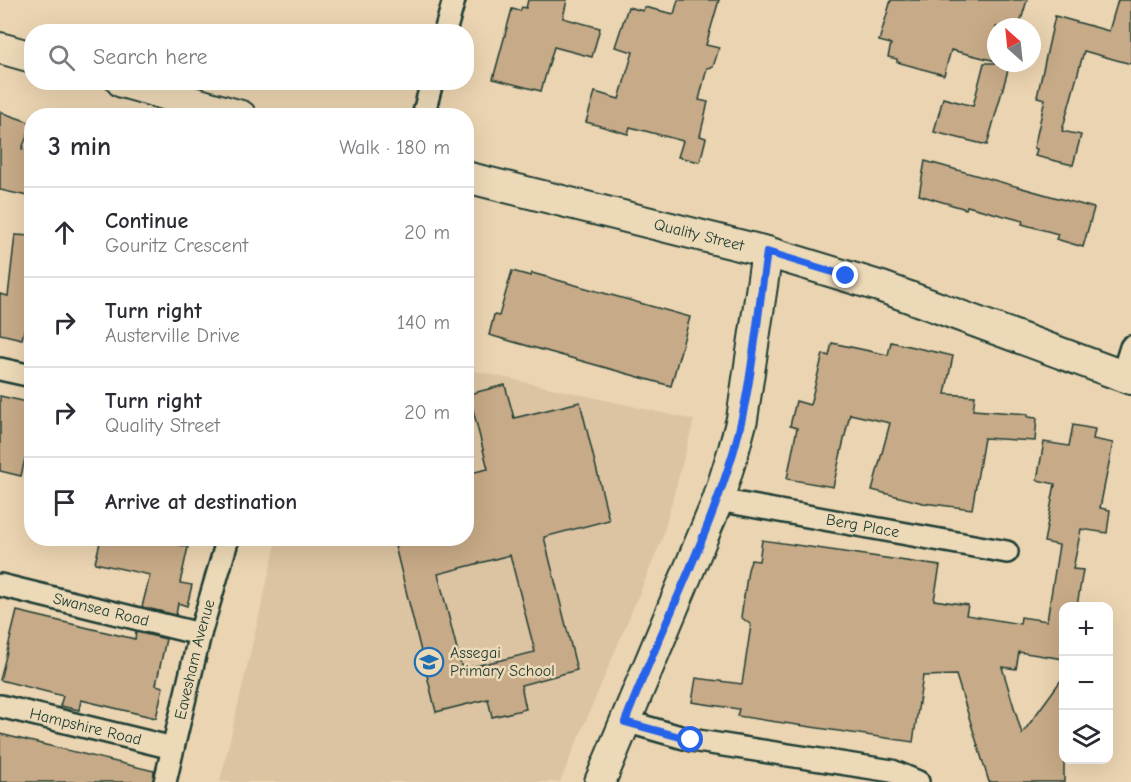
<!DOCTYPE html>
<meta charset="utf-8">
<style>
body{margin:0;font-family:"Comic Neue",sans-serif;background:#f7f7f7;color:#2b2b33}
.controls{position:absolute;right:18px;bottom:18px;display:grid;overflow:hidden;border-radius:12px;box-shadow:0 6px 24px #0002}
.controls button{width:54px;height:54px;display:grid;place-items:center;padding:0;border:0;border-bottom:2px solid #e1e1e2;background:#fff;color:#2b2b33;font:30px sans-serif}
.compass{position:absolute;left:987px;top:18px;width:54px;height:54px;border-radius:50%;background:#fff;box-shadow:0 6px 24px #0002;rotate:333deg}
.stop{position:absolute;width:18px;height:18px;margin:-14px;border:4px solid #2563eb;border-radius:50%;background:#fff}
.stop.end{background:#2563eb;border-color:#fff;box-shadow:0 2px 6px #0008}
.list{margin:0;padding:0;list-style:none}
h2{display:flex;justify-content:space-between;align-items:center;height:78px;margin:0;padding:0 24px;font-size:26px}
h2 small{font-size:20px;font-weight:400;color:#7c7c81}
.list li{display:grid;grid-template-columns:39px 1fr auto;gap:18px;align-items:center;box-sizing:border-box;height:90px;padding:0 24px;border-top:2px solid #e1e1e2}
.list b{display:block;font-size:22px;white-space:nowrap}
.list p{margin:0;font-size:20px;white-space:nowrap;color:#7c7c81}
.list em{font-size:20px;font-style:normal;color:#7c7c81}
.icon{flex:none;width:33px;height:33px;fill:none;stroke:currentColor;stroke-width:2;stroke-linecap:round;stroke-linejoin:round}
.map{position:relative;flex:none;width:1131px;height:782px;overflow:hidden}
.search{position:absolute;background:#fff;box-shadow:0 6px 24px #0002;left:24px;top:24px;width:450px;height:66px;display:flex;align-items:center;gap:15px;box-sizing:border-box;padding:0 21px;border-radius:24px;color:#7c7c81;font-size:22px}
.panel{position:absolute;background:#fff;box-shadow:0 6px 24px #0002;left:24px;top:108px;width:450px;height:438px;border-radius:24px}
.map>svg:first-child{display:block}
.built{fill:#dcc4a2}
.building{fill:#c7aa87;stroke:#1f3d34;stroke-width:1.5;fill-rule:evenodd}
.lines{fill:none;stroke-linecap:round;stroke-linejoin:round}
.street-casing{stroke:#1f3d34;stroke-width:26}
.secondary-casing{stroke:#1f3d34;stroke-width:34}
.street{stroke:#ecd9b7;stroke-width:21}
.secondary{stroke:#ecd9b7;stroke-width:30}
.route{stroke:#2563eb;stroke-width:8}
.labels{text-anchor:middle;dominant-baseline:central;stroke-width:5;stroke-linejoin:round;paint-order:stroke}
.street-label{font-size:16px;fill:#1f3d34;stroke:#ecd9b7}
.poi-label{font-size:16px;fill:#1f3d34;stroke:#ecd9b7;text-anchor:start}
</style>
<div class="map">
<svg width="1131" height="782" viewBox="0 0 1131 782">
<rect width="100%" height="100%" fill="#ebd4b1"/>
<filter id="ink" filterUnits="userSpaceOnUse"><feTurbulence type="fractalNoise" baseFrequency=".0167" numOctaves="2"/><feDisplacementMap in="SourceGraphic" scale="12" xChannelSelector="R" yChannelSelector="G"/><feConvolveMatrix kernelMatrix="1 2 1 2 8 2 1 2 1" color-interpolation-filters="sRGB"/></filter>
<g filter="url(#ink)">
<!-- built -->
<polygon class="built" points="467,369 694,420 661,542 560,782 220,782 277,539 466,538"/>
<!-- building -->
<g class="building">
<polygon points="528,0 567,0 563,18 600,28 592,57 554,47 541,91 493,79 512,9 520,11 522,7 526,8"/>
<polygon points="678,0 719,0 706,45 719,48 713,67 707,68 699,100 708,102 700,136 706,138 700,162 678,157 683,141 630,127 628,134 586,122 595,92 619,99 633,52 615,47 628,7 643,11 644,7 674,14"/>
<polygon points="891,0 1027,0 1019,27 996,27 996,61 951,50 944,75 897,62 897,59 888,57 891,44 879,41"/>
<polygon points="1118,0 1131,0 1131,64 1084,51 1062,131 1081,135 1073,165 1035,156 1037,149 1034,148 1045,99 1037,97 1055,16 1109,31"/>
<polygon points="984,63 1010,63 987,145 934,132 943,98 973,106"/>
<polygon points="0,112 32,123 22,149 32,151 32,197 0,190"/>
<polygon points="925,161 1094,208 1083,247 1056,239 1058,234 1022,224 1023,221 967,206 966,209 919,195"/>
<polygon points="15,235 32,236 32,297 22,339 0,334 0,294 8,296"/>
<polygon points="512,271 531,276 532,273 690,317 671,386 489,335 494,315 499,316"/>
<polygon points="891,342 953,356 945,394 975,396 973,410 1028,414 1028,417 1037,418 1035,441 984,438 972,509 923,503 872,490 890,423 850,414 833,487 787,479 797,428 790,426 796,401 810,405 823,354 829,356 832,343 888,355"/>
<path d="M505,385l9,33 66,-16 29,118 -65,17 33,133 -56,15 5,24 -34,8 -4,-18 -52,13 -43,-174h73v-64l22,-5 -19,-75zM510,555l25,97 -73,17 -24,-95z"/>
<polygon points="0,396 32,403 32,429 21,476 0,471"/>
<polygon points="1073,425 1095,429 1093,439 1113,443 1100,508 1110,510 1107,533 1081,529 1073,569 1083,570 1077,606 1064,606 1064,659 1019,652 1016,669 1002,667 1022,734 1064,676 1064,782 989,782 956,675 923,676 913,742 737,716 739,709 692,702 696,678 742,684 751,625 741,617 748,570 751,560 759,561 762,540 940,566 934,600 968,605 966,615 1020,624 1021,617 1047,621 1059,545 1044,542 1055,484 1037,480 1044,442 1069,446"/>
<polygon points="101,538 154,538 188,547 180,583 192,585 187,606 178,603 176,615 142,607 150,575 95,563"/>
<polygon points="17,611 135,639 136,632 166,639 156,685 163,687 156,718 81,700 79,710 60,706 63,696 0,680"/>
<polygon points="0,734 154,771 153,782 0,782"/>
</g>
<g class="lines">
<!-- street casing -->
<g class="street-casing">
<g id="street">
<polyline points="445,32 454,0"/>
<polyline points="423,116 432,82"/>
<polyline points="0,369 32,376"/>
<polyline points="1122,376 1131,347"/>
<path id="s1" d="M718,500l289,52"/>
<path id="s2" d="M0,585l200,49"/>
<path id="s3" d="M0,706l173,42"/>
<polyline points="625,721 691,740 892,771 918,782"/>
<path id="s4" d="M165,782l35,-148 28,-96"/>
</g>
</g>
<!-- secondary casing -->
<g class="secondary-casing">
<g id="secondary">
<polyline points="0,48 32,57"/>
<polyline points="122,82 241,116"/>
<path id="s5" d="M466,177l301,75 115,35 249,92"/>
<polyline points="600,782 718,500 734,449 742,419 767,252"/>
</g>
</g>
<!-- street -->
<use href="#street" class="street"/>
<!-- secondary -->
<use href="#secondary" class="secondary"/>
</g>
</g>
<g class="lines" filter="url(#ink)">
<!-- route -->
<path class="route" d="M691,740l-66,-18c35,-91 81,-179 109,-272 18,-63 23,-133 33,-198l79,24"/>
</g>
<!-- icons -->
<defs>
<g id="school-ring" transform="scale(1.5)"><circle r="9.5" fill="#ecd9b7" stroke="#1f6fb2" stroke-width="1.5"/><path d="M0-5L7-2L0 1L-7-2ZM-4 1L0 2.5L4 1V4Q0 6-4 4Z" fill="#1f6fb2"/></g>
</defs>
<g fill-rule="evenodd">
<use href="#school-ring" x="429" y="662"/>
</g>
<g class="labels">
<!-- street labels -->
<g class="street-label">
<text stroke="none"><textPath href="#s5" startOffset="240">Quality Street</textPath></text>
<text stroke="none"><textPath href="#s1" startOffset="147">Berg Place</textPath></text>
<text stroke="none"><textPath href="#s2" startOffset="104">Swansea Road</textPath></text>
<text stroke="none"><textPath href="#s4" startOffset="126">Eavesham Avenue</textPath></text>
<text stroke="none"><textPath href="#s3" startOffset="88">Hampshire Road</textPath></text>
</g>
<!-- poi labels -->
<g class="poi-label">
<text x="450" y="653">Assegai<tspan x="450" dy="18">Primary School</tspan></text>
</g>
</g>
</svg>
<div class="controls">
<button>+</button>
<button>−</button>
<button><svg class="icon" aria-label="layers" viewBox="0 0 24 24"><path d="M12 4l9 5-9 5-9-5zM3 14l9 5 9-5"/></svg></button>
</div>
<svg class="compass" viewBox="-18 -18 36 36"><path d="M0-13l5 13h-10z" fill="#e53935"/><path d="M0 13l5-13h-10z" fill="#7c7c81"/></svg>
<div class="stop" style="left:691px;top:740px"></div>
<div class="stop end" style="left:846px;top:276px"></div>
<div class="search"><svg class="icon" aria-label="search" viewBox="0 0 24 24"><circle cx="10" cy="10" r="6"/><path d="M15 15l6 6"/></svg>Search here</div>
<section class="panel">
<h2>3 min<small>Walk · 180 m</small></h2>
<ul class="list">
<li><svg class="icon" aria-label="ahead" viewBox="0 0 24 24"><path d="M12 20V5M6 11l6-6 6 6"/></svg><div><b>Continue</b><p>Gouritz Crescent</p></div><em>20 m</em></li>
<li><svg class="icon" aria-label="right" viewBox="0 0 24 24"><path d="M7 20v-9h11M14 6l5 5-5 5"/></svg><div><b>Turn right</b><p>Austerville Drive</p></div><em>140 m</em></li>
<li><svg class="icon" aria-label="right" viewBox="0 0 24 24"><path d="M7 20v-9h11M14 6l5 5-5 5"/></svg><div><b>Turn right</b><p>Quality Street</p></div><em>20 m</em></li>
<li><svg class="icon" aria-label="arrive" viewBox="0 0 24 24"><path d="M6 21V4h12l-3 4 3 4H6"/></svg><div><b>Arrive at destination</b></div></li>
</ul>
</section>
</div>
